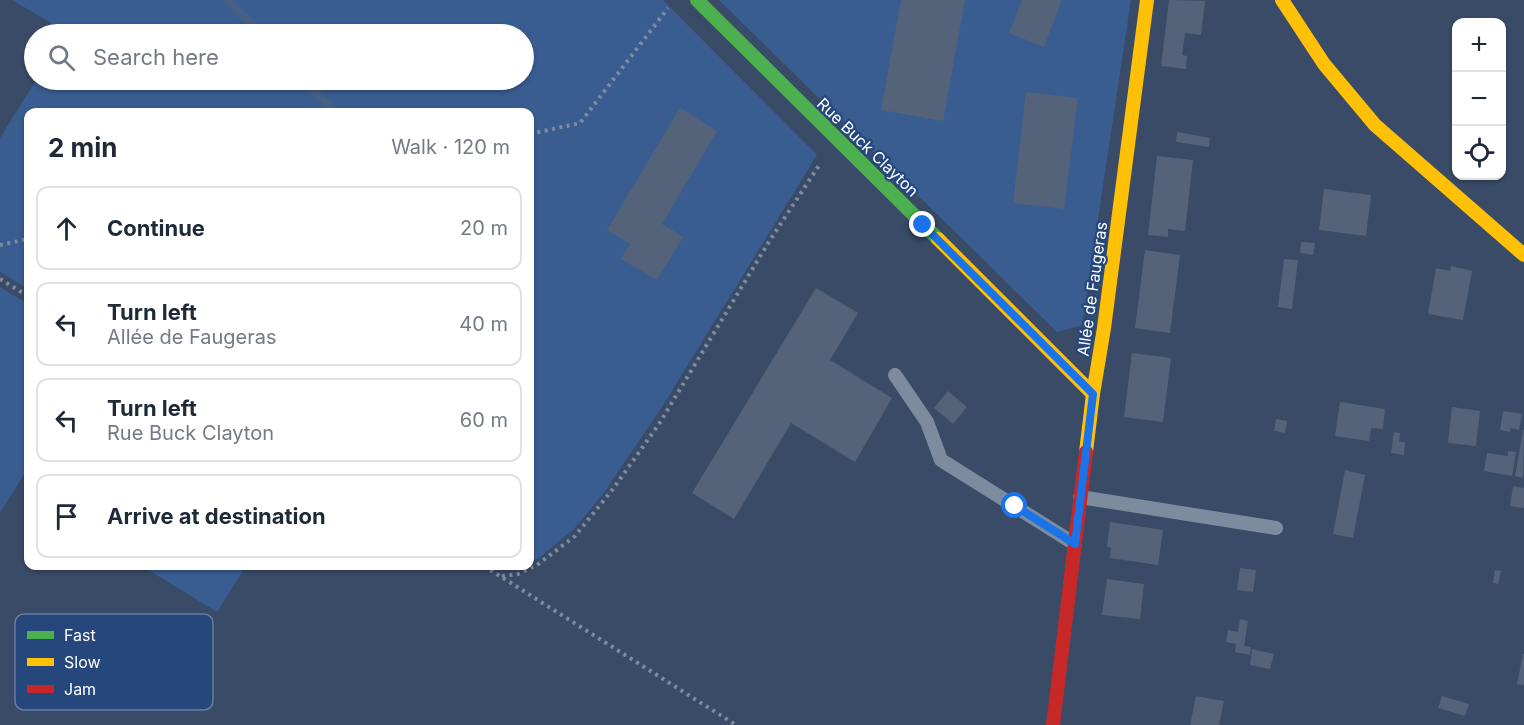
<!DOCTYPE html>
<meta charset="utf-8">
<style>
body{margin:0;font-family:Inter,sans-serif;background:#f2f2f3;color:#1f2937}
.controls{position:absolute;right:18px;top:18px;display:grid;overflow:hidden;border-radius:12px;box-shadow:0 2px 4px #0004}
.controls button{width:54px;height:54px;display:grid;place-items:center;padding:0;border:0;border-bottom:2px solid #e0e1e3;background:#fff;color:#1f2937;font:30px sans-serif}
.stop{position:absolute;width:18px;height:18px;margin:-14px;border:4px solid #1a73e8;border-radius:50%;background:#fff}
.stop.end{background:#1a73e8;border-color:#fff;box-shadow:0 2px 6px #0008}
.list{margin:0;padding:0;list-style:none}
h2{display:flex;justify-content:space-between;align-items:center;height:78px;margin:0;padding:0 24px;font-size:26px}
h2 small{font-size:20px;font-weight:400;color:#747a83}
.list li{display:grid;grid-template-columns:39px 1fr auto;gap:18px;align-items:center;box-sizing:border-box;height:84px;margin:0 12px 12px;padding:0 12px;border:2px solid #e0e1e3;border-radius:12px}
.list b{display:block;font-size:22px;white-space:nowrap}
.list p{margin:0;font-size:20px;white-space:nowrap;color:#747a83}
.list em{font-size:20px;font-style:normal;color:#747a83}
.icon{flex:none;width:33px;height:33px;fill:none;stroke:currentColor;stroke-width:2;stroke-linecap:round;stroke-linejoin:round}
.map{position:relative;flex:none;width:1524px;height:725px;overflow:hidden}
.search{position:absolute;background:#fff;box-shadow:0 2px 4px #0004;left:24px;top:24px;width:510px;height:66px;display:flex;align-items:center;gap:15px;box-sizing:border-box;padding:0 21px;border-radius:33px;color:#747a83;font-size:22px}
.panel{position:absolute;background:#fff;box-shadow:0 2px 4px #0004;left:24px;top:108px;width:510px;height:462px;border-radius:12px}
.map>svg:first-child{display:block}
.green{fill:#395d91}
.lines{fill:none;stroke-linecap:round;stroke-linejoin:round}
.stream{stroke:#475f83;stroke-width:8}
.building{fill:#546379}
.path{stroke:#7d8b9e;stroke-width:4;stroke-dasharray:3 4.5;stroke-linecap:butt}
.lane{stroke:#7d8b9e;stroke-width:14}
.fast{stroke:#4caf50;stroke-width:14}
.slow{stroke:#ffc107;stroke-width:14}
.jam{stroke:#c62828;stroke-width:14}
.route{stroke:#1a73e8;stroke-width:8}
.labels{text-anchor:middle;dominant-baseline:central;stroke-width:4.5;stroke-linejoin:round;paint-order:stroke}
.street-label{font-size:16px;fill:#fff;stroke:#25477b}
.key{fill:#25477b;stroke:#667ea3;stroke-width:1.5}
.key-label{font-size:16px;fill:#fff}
</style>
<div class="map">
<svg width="1524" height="725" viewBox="0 0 1524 725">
<rect width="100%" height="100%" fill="#394b67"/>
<!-- green -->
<g class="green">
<polygon points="12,0 663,0 817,155 662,407 603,494 574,529 539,558 530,563 530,112 28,112 28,289 0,272 0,138 36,80 524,80 524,34 63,34 65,31"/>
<polygon points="719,0 1131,0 1082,325 1057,332"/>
<polygon points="0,287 28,304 28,468 0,513"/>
<polygon points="142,566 246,566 217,612"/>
</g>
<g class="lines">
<!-- stream -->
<g class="stream">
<polyline points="228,0 261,34"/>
<polyline points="304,80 335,112"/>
</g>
</g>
<!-- building -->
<g class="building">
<polygon points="901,0 965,0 943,121 881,110"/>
<polygon points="1022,0 1062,0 1044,47 1009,33"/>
<polygon points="1169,0 1205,1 1201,35 1185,33 1182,55 1187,56 1186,69 1161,66"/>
<polygon points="1026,92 1078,98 1064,209 1013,203"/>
<polygon points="680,108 717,131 662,224 683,237 657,280 621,259 630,244 607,230"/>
<polygon points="1177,132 1210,138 1209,147 1176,142"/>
<polygon points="1157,156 1193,160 1185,231 1168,229 1168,237 1148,235"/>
<polygon points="1324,189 1371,195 1366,236 1319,230"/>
<polygon points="1301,242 1315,243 1313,255 1300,253"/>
<polygon points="1145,250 1180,255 1170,333 1135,328"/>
<polygon points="1284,259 1298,260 1292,309 1278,307"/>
<polygon points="1451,266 1472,271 1463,320 1428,314 1436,268 1450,271"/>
<polygon points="816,288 858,313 830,360 892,398 855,462 791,423 734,519 692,493"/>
<polygon points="1132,353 1171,358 1163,422 1124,417"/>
<polygon points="948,391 967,407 953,424 934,408"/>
<polygon points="1340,402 1385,409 1383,429 1371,428 1369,441 1335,436"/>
<polygon points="1452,407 1480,411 1476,446 1448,443"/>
<polygon points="1503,411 1522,414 1519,430 1510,428 1510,432 1500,430"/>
<polygon points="1276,419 1287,421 1285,433 1274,431"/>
<polygon points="1523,430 1524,430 1523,478 1515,476"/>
<polygon points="1394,432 1400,433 1399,442 1405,442 1404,455 1391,453"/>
<polygon points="1508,451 1516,452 1512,476 1484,471 1487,453 1508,456"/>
<polygon points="1345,470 1365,475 1353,538 1333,534"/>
<polygon points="1513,486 1524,488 1524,508 1510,506"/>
<polygon points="1110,522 1163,530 1158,565 1110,558 1111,548 1107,547"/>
<polygon points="1240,568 1256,570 1253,592 1237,590"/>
<polygon points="1495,570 1501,571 1498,584 1493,583"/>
<polygon points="1107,579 1144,584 1140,619 1102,615"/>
<polygon points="1240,619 1248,621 1244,646 1251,647 1250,655 1235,652 1236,644 1226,642 1228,630 1238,632"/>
<polygon points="1252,649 1274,654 1270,669 1250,665"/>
<polygon points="1523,654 1524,654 1524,685 1517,684"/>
<polygon points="1196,696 1224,701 1219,725 1190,725"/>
<polygon points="1442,696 1469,704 1465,716 1438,708"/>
</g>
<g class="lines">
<!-- path -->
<g class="path">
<polyline points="530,134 580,123 668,8"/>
<polyline points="0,245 28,239"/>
<polyline points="0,279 28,296"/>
<polyline points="484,566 736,725"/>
<polyline points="502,576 518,574 537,565 575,536 613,489 659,424 770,240 820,164"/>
</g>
<!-- lane -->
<g class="lane">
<polyline points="895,375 927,422 941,460 1075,544"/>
<polyline points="1080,497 1276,528"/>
</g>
<!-- fast -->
<polyline class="fast" points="697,0 938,239"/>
<!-- slow -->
<g class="slow">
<polyline points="1282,0 1324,64 1375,125 1524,255"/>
<polyline points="938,239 1093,394"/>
<polyline points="1086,452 1093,394 1104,328 1147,0"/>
</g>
<!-- jam -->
<polyline class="jam" points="1053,725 1086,452"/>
</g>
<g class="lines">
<!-- route -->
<polyline class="route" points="923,225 1093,394 1075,544 1015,506"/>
</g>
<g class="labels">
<!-- street labels -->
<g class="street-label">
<text transform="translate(868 147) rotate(44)">Rue Buck Clayton</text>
<text transform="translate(1092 289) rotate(-82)">Allée de Faugeras</text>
</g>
</g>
<!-- legend -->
<rect x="15" y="614" width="198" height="96" rx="9" class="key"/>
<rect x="27" y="631" width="27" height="8" fill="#4caf50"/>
<rect x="27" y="658" width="27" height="8" fill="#ffc107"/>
<rect x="27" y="685" width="27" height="8" fill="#c62828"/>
<g class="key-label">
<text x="64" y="641">Fast</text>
<text x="64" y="668">Slow</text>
<text x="64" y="695">Jam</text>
</g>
</svg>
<div class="controls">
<button>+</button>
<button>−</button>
<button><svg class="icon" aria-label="locate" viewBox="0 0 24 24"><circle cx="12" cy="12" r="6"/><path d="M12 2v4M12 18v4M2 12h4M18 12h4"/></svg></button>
</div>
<div class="stop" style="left:1015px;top:506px"></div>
<div class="stop end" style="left:923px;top:225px"></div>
<div class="search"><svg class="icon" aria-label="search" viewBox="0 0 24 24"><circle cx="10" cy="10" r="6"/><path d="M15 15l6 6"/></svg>Search here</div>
<section class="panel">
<h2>2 min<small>Walk · 120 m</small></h2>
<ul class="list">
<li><svg class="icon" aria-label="ahead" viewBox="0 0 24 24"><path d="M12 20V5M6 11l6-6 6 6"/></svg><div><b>Continue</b></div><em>20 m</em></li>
<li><svg class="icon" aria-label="left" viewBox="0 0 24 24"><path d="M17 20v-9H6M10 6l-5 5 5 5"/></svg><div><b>Turn left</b><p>Allée de Faugeras</p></div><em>40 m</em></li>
<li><svg class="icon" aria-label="left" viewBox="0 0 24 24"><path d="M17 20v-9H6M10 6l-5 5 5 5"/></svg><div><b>Turn left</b><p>Rue Buck Clayton</p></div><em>60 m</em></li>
<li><svg class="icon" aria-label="arrive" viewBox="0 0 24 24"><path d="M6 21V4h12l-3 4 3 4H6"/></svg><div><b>Arrive at destination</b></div></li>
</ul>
</section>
</div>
